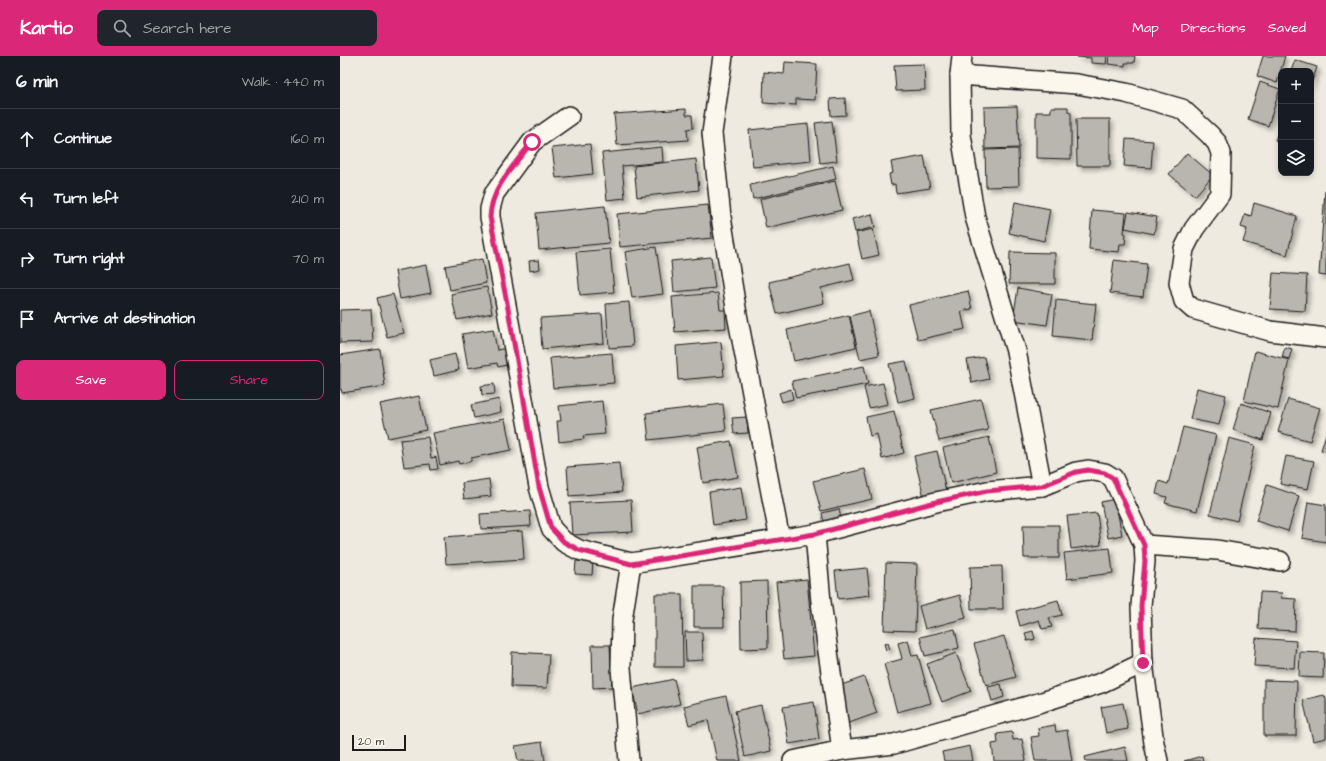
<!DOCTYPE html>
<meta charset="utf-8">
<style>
body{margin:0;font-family:"Architects Daughter",sans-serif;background:#20242c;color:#f1f3f6}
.controls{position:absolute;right:12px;top:12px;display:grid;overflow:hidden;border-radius:8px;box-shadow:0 2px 6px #0003}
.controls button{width:36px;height:36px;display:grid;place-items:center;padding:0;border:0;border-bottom:1px solid #363941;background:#171b24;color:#f1f3f6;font:20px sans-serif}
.scale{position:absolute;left:12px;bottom:10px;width:54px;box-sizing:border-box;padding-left:4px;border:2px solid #1c1c1c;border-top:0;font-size:11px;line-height:14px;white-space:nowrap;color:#1c1c1c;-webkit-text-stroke:3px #fbf7ec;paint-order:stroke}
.stop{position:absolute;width:12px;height:12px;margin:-9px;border:3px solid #db2777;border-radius:50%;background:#fff}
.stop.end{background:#db2777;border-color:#fff;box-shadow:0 1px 4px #0008}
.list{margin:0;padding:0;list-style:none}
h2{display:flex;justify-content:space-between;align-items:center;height:52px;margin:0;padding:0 16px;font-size:17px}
h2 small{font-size:13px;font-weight:400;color:#9ea1a6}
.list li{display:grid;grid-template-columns:26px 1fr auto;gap:12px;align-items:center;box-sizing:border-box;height:60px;padding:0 16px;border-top:1px solid #363941}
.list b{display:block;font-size:15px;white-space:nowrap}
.list em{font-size:13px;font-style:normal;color:#9ea1a6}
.actions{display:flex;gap:8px;padding:12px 16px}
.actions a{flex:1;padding:9px 0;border:1px solid #db2777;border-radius:8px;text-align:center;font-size:14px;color:#db2777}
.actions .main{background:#db2777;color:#fff}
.icon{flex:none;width:22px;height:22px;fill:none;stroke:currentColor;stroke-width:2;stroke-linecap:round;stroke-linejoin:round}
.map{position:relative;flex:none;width:986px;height:705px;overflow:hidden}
header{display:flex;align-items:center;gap:24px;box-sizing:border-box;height:56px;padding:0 20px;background:#db2777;color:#fff}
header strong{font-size:19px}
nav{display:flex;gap:22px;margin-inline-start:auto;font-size:14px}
.search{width:280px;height:36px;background:#20242c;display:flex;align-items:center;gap:10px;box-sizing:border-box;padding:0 14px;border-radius:8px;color:#9ea1a6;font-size:15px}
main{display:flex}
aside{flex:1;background:#171b24}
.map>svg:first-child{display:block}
.building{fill:#b9b6af;stroke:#1c1c1c;filter:url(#shadow)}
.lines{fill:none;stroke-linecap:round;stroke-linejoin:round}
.street-casing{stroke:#1c1c1c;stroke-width:22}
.street{stroke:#fbf7ec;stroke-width:19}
.route{stroke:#db2777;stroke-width:5}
</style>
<header>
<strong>Kartio</strong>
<div class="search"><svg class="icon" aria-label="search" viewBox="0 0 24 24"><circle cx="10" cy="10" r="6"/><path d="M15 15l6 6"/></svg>Search here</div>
<nav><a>Map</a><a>Directions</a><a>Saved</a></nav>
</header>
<main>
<aside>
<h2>6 min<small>Walk · 440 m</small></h2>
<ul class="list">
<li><svg class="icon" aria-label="ahead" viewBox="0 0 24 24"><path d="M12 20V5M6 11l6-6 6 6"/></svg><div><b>Continue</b></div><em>160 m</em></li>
<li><svg class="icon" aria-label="left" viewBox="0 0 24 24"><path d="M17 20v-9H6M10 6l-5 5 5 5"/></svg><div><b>Turn left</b></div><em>210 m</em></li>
<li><svg class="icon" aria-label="right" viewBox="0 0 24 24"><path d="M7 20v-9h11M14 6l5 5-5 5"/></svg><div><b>Turn right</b></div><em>70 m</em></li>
<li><svg class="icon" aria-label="arrive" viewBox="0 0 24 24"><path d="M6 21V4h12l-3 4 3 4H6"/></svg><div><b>Arrive at destination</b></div></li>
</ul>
<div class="actions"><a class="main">Save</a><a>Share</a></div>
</aside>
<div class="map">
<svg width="986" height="705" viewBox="0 0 986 705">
<defs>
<filter id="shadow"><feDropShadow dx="3.5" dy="3.5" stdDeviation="2" flood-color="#0004"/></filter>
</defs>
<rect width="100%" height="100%" fill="#eeeadf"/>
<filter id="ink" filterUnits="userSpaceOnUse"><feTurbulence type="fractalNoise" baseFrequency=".025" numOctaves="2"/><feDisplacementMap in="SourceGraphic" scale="8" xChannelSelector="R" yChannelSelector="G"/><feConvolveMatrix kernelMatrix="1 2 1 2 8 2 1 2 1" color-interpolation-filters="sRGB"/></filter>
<g filter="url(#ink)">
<!-- building -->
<g class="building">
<polygon points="737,0 767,0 766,8 751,7 751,2 737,1"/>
<polygon points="769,0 795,0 794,7 785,7 785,10 768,8"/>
<polygon points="923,0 945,0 937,27 917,20"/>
<polygon points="955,4 977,11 971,29 971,15 951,15"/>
<polygon points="445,6 477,8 475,44 456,43 456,49 423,47 424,16 444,18"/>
<polygon points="584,8 585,34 556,35 554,9"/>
<polygon points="920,26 940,33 928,70 908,63"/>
<polygon points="505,42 506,59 491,60 490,43"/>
<polygon points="677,50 679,92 645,93 644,51"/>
<polygon points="711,51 728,51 728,56 731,57 731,103 696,102 696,56 711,56"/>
<polygon points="346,53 346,59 352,59 353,72 347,73 348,84 277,89 274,58"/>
<polygon points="736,63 770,63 770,110 737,110"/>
<polygon points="492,65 497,105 480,107 475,67"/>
<polygon points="468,68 471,105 413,111 409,74"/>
<polygon points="941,70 941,87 935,84"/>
<polygon points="786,83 813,85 811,112 784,110"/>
<polygon points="250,88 253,118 216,122 212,92"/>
<polygon points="322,91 323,106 282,110 285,142 267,144 262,97"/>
<polygon points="678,93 679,130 646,131 645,94"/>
<polygon points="847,97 873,119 855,140 829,118"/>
<polygon points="584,100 590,132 556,137 555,128 551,129 549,118 553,117 551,106"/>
<polygon points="356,103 359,134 297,141 294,110"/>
<polygon points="493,110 496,123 413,143 410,129"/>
<polygon points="495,125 502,154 426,172 420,143"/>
<polygon points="985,135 986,135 986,220 979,219"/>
<polygon points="675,146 710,153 704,185 669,177"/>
<polygon points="914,147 957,160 947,199 903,186 907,173 901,171 905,158 911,160"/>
<polygon points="368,149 372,182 280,191 277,158"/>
<polygon points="265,150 269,187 199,194 196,157"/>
<polygon points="752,154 786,157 784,177 786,178 785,188 780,188 779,196 749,193"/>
<polygon points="788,156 817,161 814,178 785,172"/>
<polygon points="532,158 535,171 515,176 512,163"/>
<polygon points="533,173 539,199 522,203 516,177"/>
<polygon points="316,191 323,238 292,242 285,196"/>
<polygon points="270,193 274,236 240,239 236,196"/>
<polygon points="670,196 715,197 715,228 669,228"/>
<polygon points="371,201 375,232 334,236 331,205"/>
<polygon points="142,203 146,227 110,234 105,210"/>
<polygon points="199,204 200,213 190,215 189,205"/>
<polygon points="774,204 807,208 803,241 770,237"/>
<polygon points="510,207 514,224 481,232 484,247 437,258 429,226"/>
<polygon points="86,209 91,237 60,243 55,215"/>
<polygon points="933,217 967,219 965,255 930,253"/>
<polygon points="147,231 152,257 117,264 111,238"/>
<polygon points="678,232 712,238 707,269 673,264"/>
<polygon points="628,235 632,253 621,255 625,273 578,284 569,249"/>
<polygon points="378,237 380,254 385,254 386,272 335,276 332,241"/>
<polygon points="53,238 64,277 47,281 37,242"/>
<polygon points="716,244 756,248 752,284 713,280"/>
<polygon points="289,246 293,290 269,292 266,248"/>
<polygon points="31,253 33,286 0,287 0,254"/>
<polygon points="529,255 539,299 520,303 510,260"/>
<polygon points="262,258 264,287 202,293 200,262"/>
<polygon points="509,259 516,291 454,305 447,274"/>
<polygon points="153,273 157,294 167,292 170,308 158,311 157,307 128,312 122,278"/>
<polygon points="381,286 384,320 338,324 336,290"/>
<polygon points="945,291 952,293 949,303 942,301"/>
<polygon points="40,293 45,330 2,337 1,333 0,334 0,299"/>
<polygon points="915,295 949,304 938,353 904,345"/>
<polygon points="272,297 274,327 213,332 210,302"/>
<polygon points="115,298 119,314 94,320 90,304"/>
<polygon points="644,301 649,323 632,327 627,304"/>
<polygon points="566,305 575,342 558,346 549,308"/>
<polygon points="524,310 528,328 456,342 452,325"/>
<polygon points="543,327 548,348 529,352 524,331"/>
<polygon points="154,328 155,338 142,339 141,330"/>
<polygon points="857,332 886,339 879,369 850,363"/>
<polygon points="451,333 453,343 442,346 439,337"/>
<polygon points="79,340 86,374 48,382 40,348"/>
<polygon points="159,343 161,356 134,362 131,349"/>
<polygon points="641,343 648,374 599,385 591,354"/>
<polygon points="948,343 980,352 970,385 938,376"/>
<polygon points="262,345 265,378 243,380 244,383 219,386 217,365 221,365 219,350"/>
<polygon points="901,347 931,357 923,384 893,374"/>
<polygon points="383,348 386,375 309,384 306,357"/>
<polygon points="554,355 564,397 542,403 537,378 530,380 526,361"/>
<polygon points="407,361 408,377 394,378 392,362"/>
<polygon points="165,363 171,394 131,402 131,405 119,408 118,405 100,409 93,377"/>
<polygon points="843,371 876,379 857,455 825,447 827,441 816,438 819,425 828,428"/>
<polygon points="986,378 986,395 981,394"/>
<polygon points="88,381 91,402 96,401 98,413 91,414 90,408 64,411 60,384"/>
<polygon points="649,381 656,416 611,427 603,392"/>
<polygon points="889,382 915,389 897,465 870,458"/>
<polygon points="391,385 398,421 363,427 357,391"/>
<polygon points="597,395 606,435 584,441 574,400"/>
<polygon points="946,400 974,405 968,433 940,428"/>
<polygon points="279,407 282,436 229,440 227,411"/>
<polygon points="525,413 532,443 481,455 473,425"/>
<polygon points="149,423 151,440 124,443 122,427"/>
<polygon points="927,429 959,440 948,475 916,465"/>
<polygon points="401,431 406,464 373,469 369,436"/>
<polygon points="775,443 782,479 768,482 761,446"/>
<polygon points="291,444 293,476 232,479 230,447"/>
<polygon points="968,446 986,449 986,486 962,482"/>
<polygon points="499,453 501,463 484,467 482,457"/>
<polygon points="190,455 191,470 141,473 140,458"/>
<polygon points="757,457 761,489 731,493 727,460"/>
<polygon points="683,469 719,469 719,502 684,502"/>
<polygon points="182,475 184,503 106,508 104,481"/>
<polygon points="770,492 773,517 727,523 724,497"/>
<polygon points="236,505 253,506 252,519 235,518"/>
<polygon points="546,507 577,508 575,575 544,574"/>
<polygon points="662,510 663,553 631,553 630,511"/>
<polygon points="527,512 530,539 498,543 495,515"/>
<polygon points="467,523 474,600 444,603 436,526"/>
<polygon points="427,525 428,592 401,593 400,526"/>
<polygon points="354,530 383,530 384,571 354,571"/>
<polygon points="920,536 942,537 941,542 956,543 955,575 918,573"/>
<polygon points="315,538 342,538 343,611 315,611"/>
<polygon points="620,539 626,562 585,573 579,550"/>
<polygon points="718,544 722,559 709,562 712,571 702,573 699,564 680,570 676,555"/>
<polygon points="615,573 619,592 585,600 580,581"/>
<polygon points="693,575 695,583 687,585 685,577"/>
<polygon points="345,576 362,576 363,604 346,605"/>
<polygon points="664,580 676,621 646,629 634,588"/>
<polygon points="916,582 956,585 954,612 914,610"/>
<polygon points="568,584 572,600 578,599 591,647 557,656 544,608 562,603 558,587"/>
<polygon points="548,587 550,593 546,594 544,588"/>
<polygon points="252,589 270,589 272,631 253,632"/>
<polygon points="172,596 209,598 207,632 171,631"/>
<polygon points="960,596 984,597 983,622 959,621"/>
<polygon points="616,597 631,635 602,646 587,608"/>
<polygon points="524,621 537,657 509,667 496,631"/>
<polygon points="334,623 340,648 298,658 292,632"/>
<polygon points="924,624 957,625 956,680 924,680"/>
<polygon points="661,628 664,641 652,645 648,631"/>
<polygon points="984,639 986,643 986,682 973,685 963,644"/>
<polygon points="386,640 390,657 401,705 377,705 368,664 349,669 344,650"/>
<polygon points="474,646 479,683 449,688 443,651"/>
<polygon points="783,647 788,673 766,677 761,651"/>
<polygon points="421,649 431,695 405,701 395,655"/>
<polygon points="715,669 716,676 727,674 732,705 695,705 691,681 699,680 698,672"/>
<polygon points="672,676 673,684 682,683 686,705 654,705 652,688 658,687 657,678"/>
<polygon points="202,686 205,705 178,705 175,690"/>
<polygon points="630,690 633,705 604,705 602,696"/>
<polygon points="785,691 788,705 746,705 745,701"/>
<polygon points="862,700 863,705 844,705"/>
</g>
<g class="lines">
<!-- street casing -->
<g class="street-casing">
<g id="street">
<polyline points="383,0 372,77 381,161 397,258 440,484"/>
<polyline points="622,0 620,19 621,79 635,161 676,295 702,430"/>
<polyline points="620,19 737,28 786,37 842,53 870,79 877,87 881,97 880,138 854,173 844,193 839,227 844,245 853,253 930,275 986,282"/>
<polyline points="229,60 192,86 154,138 150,153 150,161 199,431 211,472 224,486 239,494 291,507 475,478 596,446 647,435 702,430 736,416 748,414 765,417 773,422 804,489 805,505 801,550 803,607 814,687 818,705"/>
<polyline points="475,478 481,546 502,694"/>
<polyline points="804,489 877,494 940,505"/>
<polyline points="289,705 281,612 282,564 291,507"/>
<polyline points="453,705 502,694 554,688 702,646 761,627 803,607"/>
</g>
</g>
<!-- street -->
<use href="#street" class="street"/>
</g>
</g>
<g class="lines" filter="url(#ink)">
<!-- route -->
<path class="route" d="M192,86c-17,22 -41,46 -42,75l17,86 32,184 12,41 13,14 15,8 52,14 184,-30 121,-32 51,-11 55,-5 34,-14 12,-2 17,3 8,5 31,67 1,16 -4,45 2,57"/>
</g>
</svg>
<div class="controls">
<button>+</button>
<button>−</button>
<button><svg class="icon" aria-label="layers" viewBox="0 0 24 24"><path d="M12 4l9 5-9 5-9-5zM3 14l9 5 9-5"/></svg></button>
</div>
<div class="scale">20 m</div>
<div class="stop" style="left:192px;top:86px"></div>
<div class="stop end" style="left:803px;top:607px"></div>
</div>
</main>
